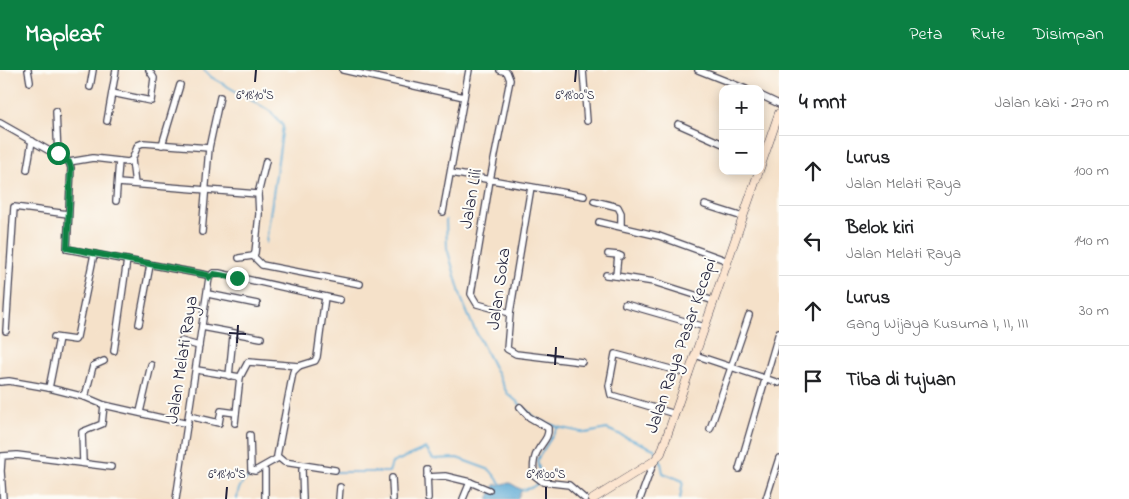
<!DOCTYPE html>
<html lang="id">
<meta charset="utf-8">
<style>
body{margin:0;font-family:"Indie Flower",sans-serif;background:#f6f6f6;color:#202124}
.controls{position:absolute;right:15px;top:15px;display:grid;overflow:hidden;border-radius:10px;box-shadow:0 2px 12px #0003}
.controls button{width:45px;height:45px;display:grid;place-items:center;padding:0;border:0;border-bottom:1px solid #e0e0e0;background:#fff;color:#202124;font:25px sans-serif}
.stop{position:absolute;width:15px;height:15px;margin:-11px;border:4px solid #0b8043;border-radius:50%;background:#fff}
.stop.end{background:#0b8043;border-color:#fff;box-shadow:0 1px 5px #0008}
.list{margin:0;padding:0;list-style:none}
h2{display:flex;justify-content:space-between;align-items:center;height:65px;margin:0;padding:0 20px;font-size:21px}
h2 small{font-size:16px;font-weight:400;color:#757577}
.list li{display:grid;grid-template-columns:32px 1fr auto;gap:15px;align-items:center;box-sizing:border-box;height:70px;padding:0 20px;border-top:1px solid #e0e0e0}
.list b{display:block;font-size:19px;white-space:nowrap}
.list p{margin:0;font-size:16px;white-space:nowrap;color:#757577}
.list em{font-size:16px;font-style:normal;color:#757577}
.icon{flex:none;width:28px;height:28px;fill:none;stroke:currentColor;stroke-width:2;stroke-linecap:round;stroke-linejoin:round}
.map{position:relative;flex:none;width:779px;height:429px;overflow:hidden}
header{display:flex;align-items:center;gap:30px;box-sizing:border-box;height:70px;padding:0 25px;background:#0b8043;color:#fff}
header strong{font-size:24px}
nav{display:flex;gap:28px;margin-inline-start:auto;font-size:18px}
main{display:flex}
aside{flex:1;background:#fff}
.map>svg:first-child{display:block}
.water{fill:#5aa8d3;stroke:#3e6587}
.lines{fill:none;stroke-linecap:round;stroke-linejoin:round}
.stream{stroke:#5aa8d3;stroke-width:2}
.street-casing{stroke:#423f50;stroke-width:8}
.secondary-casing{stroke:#423f50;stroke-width:9}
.street{stroke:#fff;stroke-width:5.5}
.secondary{stroke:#fce5d0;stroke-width:8}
.route{stroke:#0b8043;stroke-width:6}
.ticks{fill:none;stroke:#22223b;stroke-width:2}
.labels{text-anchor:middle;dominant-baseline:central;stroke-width:4;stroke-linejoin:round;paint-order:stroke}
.street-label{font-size:18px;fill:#22223b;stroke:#fdfcf7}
.ticks-label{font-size:12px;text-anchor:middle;fill:#22223b;stroke:#fdfcf7;stroke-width:4;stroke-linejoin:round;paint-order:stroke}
</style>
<header>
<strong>Mapleaf</strong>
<nav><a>Peta</a><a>Rute</a><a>Disimpan</a></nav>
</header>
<main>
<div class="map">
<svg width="779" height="429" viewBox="0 0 779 429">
<rect width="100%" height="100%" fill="#fdfcf7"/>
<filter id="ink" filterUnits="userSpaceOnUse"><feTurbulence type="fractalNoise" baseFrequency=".02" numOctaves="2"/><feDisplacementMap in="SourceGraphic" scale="10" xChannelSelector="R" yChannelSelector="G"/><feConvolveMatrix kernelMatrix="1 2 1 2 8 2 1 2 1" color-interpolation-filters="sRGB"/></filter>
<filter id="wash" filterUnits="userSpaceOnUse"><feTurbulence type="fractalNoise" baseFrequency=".0096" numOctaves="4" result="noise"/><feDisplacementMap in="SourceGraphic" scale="20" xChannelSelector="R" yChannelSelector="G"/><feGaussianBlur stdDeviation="1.12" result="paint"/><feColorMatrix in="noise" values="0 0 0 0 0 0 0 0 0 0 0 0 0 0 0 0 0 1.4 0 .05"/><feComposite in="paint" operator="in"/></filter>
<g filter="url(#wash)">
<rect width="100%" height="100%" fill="#f5e1c9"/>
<!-- water -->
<polygon class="water" points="510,413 522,420 517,429 488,429 495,415"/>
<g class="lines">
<!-- stream -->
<g class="stream">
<polyline points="204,0 211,7 270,41 283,56 266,173"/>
<polyline points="446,150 447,178 462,230 472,254 507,323 537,349 558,357 586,363 607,359 654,379 657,384"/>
<polyline points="660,388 663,403 683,411 680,429"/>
<polyline points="267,397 281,393"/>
<polyline points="335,402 389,402 392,393 426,378 433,389 457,388 490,400 501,414"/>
<polyline points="541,408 537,390 558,357"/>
<polyline points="522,420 531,418 540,412"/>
<path d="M237,429c1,-14 7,-20 19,-26"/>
</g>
</g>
</g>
<g filter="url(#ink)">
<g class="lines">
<!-- street casing -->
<g class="street-casing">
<g id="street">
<polyline points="28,0 30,12"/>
<polyline points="343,0 464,27"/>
<polyline points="500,0 507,2 510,10 490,110 471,224 477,234 510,243"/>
<polyline points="583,0 587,51"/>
<polyline points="698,0 746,19"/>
<polyline points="90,17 93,0"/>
<polyline points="112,23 151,31 154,8 149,0"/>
<polyline points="760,25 779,34"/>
<polyline points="56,41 58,86"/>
<polyline points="107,51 116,0"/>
<polyline points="0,53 69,92"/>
<polyline points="678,54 723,74"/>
<polyline points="162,75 180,15"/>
<polyline points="132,90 135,114"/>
<polyline points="69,92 71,98 67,179 207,205 209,208"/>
<polyline points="69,92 93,88 128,92 132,90 138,75 143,73 209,78"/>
<polyline points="27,100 32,71"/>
<polyline points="451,103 584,126"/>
<polyline points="118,113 258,124"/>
<polyline points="531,117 510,243 507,279 516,284 582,292"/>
<polyline points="116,131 119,91"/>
<polyline points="594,131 618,137 621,143 621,155"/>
<polyline points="705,135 743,147"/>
<polyline points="443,142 469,0"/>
<polyline points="599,152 659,166 728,191"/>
<polyline points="202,162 209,78 220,27"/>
<polyline points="608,184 618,185"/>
<polyline points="253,186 262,195 360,214"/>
<polyline points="621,186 618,185 616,206 654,212 714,231"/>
<polyline points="239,188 253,186 255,183 259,144 258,124 266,91"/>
<polyline points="606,205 616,206"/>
<polyline points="209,208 213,203 219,203 340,230"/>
<polyline points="208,224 257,234"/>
<polyline points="325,227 317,287 315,291 299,296 293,302 277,386 284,392 335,400"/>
<polyline points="625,234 705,257"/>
<polyline points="139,254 150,195"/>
<polyline points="202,257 261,268"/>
<polyline points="6,261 14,137 68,144"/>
<polyline points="54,267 75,270 77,267 94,184"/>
<polyline points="181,271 199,276"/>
<polyline points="114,281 127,190"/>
<polyline points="695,285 779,313"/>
<polyline points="197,300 240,307 235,353"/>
<polyline points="229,306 233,266"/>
<polyline points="240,307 248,292 299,296"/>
<polyline points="0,312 9,311 49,318 85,327 104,335 188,354"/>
<polyline points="49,318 59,268"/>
<polyline points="85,327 93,296 104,291"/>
<path d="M520,337l9,10 19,11c2,16 -18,18 -14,47l9,7 26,3 16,14"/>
<polyline points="140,342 151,295"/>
<polyline points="675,344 611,325 609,316 615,284 689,304"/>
<polyline points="189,346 219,353 221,341 236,343"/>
<polyline points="710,359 749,245"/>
<polyline points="250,365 251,400 255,401 278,388"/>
<polyline points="83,393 82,362 102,354 104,335"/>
<polyline points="739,399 779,262"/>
<polyline points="302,400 303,429"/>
<polyline points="427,400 428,429"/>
<polyline points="427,407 445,406 470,412 463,429"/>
<polyline points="392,408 393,429"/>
<polyline points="470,412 489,420"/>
<polyline points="3,429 1,401 2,386 17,385 111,397"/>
<polyline points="176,429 209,208"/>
<polyline points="265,429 265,401"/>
<polyline points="339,429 340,417"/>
<polyline points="640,429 654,391"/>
<polyline points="766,429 779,388"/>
</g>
</g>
<!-- secondary casing -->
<g class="secondary-casing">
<g id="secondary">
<polyline points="760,98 779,43"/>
<polyline points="593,429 654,391 661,383 759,101"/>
</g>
</g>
<!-- street -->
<use href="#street" class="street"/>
<!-- secondary -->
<use href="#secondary" class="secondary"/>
</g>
</g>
<g class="lines" filter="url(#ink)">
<!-- route -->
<polyline class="route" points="58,83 58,86 69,92 71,98 67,178 207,205 209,208 214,204 237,208"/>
</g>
<!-- ticks -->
<path class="ticks" d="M255,12l1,-12M575,12l1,-12M229,263l17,1M237,273l1,-18M547,285l17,2M555,295l1,-18M226,429l1,-12M546,429v-12"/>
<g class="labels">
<!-- street labels -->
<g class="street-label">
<text transform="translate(472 129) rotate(-80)">Jalan Lili</text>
<text transform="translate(500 219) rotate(-82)">Jalan Soka</text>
<text transform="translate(682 276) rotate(-71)">Jalan Raya Pasar Kecapi</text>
<text transform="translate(183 290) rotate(-81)">Jalan Melati Raya</text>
</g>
</g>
<g class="ticks-label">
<text x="255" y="29">6°18'10"S</text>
<text x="575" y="29">6°18'00"S</text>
<text x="227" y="408">6°18'10"S</text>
<text x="546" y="408">6°18'00"S</text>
</g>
</svg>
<div class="controls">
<button>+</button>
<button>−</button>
</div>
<div class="stop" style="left:58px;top:83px"></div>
<div class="stop end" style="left:237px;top:208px"></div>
</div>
<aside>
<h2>4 mnt<small>Jalan kaki · 270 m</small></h2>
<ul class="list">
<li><svg class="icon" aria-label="ahead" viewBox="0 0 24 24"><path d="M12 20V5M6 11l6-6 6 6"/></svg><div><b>Lurus</b><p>Jalan Melati Raya</p></div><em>100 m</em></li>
<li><svg class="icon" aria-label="left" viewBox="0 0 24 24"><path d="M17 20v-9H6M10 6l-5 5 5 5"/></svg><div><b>Belok kiri</b><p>Jalan Melati Raya</p></div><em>140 m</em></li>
<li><svg class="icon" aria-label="ahead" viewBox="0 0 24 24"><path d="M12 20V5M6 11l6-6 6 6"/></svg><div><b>Lurus</b><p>Gang Wijaya Kusuma I, II, III</p></div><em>30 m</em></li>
<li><svg class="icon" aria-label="arrive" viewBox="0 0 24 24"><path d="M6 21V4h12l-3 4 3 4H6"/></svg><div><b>Tiba di tujuan</b></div></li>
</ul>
</aside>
</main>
